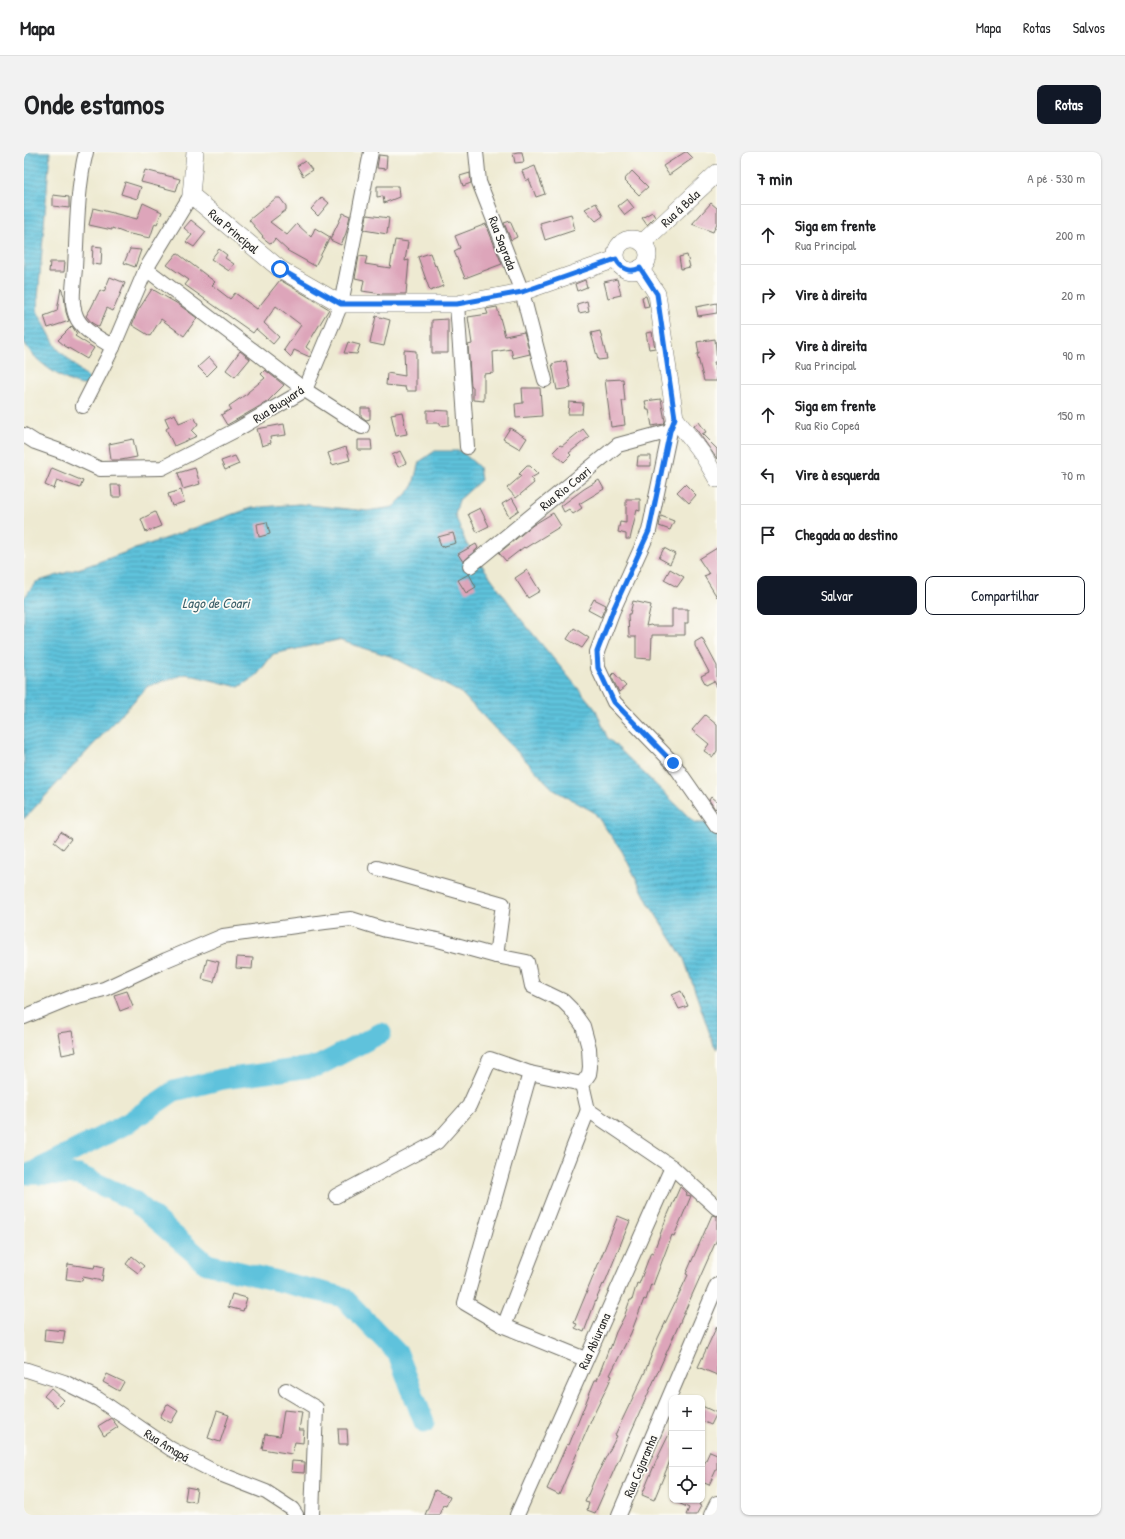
<!DOCTYPE html>
<html lang="pt">
<meta charset="utf-8">
<style>
body{margin:0;font-family:"Patrick Hand",sans-serif;background:#f2f2f2;color:#202124}
.controls{position:absolute;right:12px;bottom:12px;display:grid;overflow:hidden;border-radius:8px;box-shadow:0 1px 3px #0004}
.controls button{width:36px;height:36px;display:grid;place-items:center;padding:0;border:0;border-bottom:1px solid #e0e0e0;background:#fff;color:#202124;font:20px sans-serif}
.stop{position:absolute;width:12px;height:12px;margin:-9px;border:3px solid #1a73e8;border-radius:50%;background:#fff}
.stop.end{background:#1a73e8;border-color:#fff;box-shadow:0 1px 4px #0008}
.list{margin:0;padding:0;list-style:none}
h2{display:flex;justify-content:space-between;align-items:center;height:52px;margin:0;padding:0 16px;font-size:17px}
h2 small{font-size:13px;font-weight:400;color:#757577}
.list li{display:grid;grid-template-columns:26px 1fr auto;gap:12px;align-items:center;box-sizing:border-box;height:60px;padding:0 16px;border-top:1px solid #e0e0e0}
.list b{display:block;font-size:15px;white-space:nowrap}
.list p{margin:0;font-size:13px;white-space:nowrap;color:#757577}
.list em{font-size:13px;font-style:normal;color:#757577}
.actions{display:flex;gap:8px;padding:12px 16px}
.actions a{flex:1;padding:9px 0;border:1px solid #111827;border-radius:8px;text-align:center;font-size:14px;color:#111827}
.actions .main{background:#111827;color:#fff}
.icon{flex:none;width:22px;height:22px;fill:none;stroke:currentColor;stroke-width:2;stroke-linecap:round;stroke-linejoin:round}
.map{position:relative;flex:none;width:693px;height:1363px;overflow:hidden;border-radius:8px}
header{display:flex;align-items:center;gap:24px;box-sizing:border-box;height:56px;padding:0 20px;background:#fff;border-bottom:1px solid #e0e0e0}
header strong{font-size:19px}
nav{display:flex;gap:22px;margin-inline-start:auto;font-size:14px}
.intro{display:flex;align-items:center;justify-content:space-between;box-sizing:border-box;height:96px;padding:0 24px}
h1{margin:0;font-size:28px}
.button{padding:10px 18px;border-radius:8px;background:#111827;color:#fff;font-size:14px;font-weight:700}
main{display:flex;gap:24px;padding:0 24px}
aside{flex:1;background:#fff;border-radius:8px;box-shadow:0 1px 3px #0004}
.map>svg:first-child{display:block}
.water{fill:url(#water-rules);stroke:#447684}
.lines{fill:none;stroke-linecap:round;stroke-linejoin:round}
.river{stroke:#5ec2dc;stroke-width:21}
.building{fill:#dda5ba}
.minor-casing{stroke:#6f6e65;stroke-width:16}
.tertiary-casing{stroke:#6f6e65;stroke-width:18}
.minor{stroke:#fff;stroke-width:14}
.tertiary{stroke:#fff;stroke-width:17}
.route{stroke:#1a73e8;stroke-width:5}
.labels{text-anchor:middle;dominant-baseline:central;stroke-width:3.5;stroke-linejoin:round;paint-order:stroke}
.street-label{font-size:13px;fill:#2b2b2b;stroke:#fdfcf7}
.water-label{font-size:14px;font-style:italic;fill:#3d6069;stroke:#fdfcf7}
</style>
<header>
<strong>Mapa</strong>
<nav><a>Mapa</a><a>Rotas</a><a>Salvos</a></nav>
</header>
<div class="intro"><h1>Onde estamos</h1><a class="button">Rotas</a></div>
<main>
<div class="map">
<svg width="693" height="1363" viewBox="0 0 693 1363">
<defs>
<pattern id="water-rules" width="6" height="5" patternUnits="userSpaceOnUse"><rect width="6" height="5" fill="#5ec2dc"/><path d="M0 2.5h6" fill="none" stroke="#4e9eb3"/></pattern>
</defs>
<rect width="100%" height="100%" fill="#fdfcf7"/>
<filter id="ink" filterUnits="userSpaceOnUse"><feTurbulence type="fractalNoise" baseFrequency=".025" numOctaves="2"/><feDisplacementMap in="SourceGraphic" scale="8" xChannelSelector="R" yChannelSelector="G"/><feConvolveMatrix kernelMatrix="1 2 1 2 8 2 1 2 1" color-interpolation-filters="sRGB"/></filter>
<filter id="wash" filterUnits="userSpaceOnUse"><feTurbulence type="fractalNoise" baseFrequency=".012" numOctaves="4" result="noise"/><feDisplacementMap in="SourceGraphic" scale="16" xChannelSelector="R" yChannelSelector="G"/><feGaussianBlur stdDeviation="0.9" result="paint"/><feColorMatrix in="noise" values="0 0 0 0 0 0 0 0 0 0 0 0 0 0 0 0 0 1.4 0 .05"/><feComposite in="paint" operator="in"/></filter>
<g filter="url(#wash)">
<rect width="100%" height="100%" fill="#eeead2"/>
<!-- water -->
<g class="water">
<path d="M0,0h26l-13,159 20,37 32,31v6c-18,3 -57,-25 -64,-42 -1,-2 -1,-6 -1,-9z"/>
<polygon points="411,299 437,299 455,315 457,328 435,348 431,363 442,391 495,465 572,558 583,585 671,671 693,671 693,897 690,894 660,807 625,752 598,699 570,660 530,638 437,541 369,505 314,488 249,502 233,523 215,535 162,522 124,534 0,667 0,446 12,430 63,414 227,356 275,352 343,359 369,355 388,336 395,310"/>
</g>
<g class="lines">
<!-- river -->
<g class="river">
<polyline points="7,1021 104,971 150,939 199,927 294,914 357,881"/>
<polyline points="4,1022 55,1023 109,1048 183,1112 319,1145 374,1202 400,1270"/>
</g>
</g>
<g id="blocks">
<!-- building -->
<g class="building">
<polygon points="494,0 498,0 500,10 491,11 489,1"/>
<polygon points="661,0 663,0 669,6 645,23 639,14"/>
<polygon points="355,3 363,4 362,17 353,16"/>
<polygon points="281,9 288,18 279,24 273,14"/>
<polygon points="511,14 521,42 512,45 505,27 502,29 498,19"/>
<polygon points="121,18 156,27 152,39 117,30"/>
<polygon points="608,19 624,35 615,43 600,28"/>
<polygon points="446,21 447,31 439,34 436,24"/>
<polygon points="101,30 117,35 113,47 97,42"/>
<polygon points="353,34 374,34 375,45 360,51 359,44 353,45"/>
<polygon points="29,43 45,45 45,56 29,54"/>
<polygon points="298,45 305,51 294,64 287,57"/>
<polygon points="252,46 256,46 262,54 262,58 246,70 263,83 273,72 287,85 291,76 306,85 291,114 264,99 251,87 247,92 238,85 239,84 225,68"/>
<polygon points="603,47 610,56 601,63 594,54"/>
<polygon points="119,51 138,60 133,72 131,71 126,86 101,81 88,76 88,78 65,73 69,56 113,67"/>
<polygon points="572,51 579,64 572,69 561,57"/>
<polygon points="687,51 693,56 693,71 689,80 668,72"/>
<polygon points="628,60 631,65 623,73 618,66"/>
<polygon points="319,61 326,64 322,81 317,93 306,88"/>
<polygon points="547,62 551,78 521,88 516,71"/>
<polygon points="343,63 365,66 363,82 340,78"/>
<polygon points="167,68 182,80 170,95 162,90 168,83 160,76"/>
<polygon points="486,69 493,85 487,88 480,71"/>
<polygon points="462,72 478,112 441,126 430,99 436,96 431,84"/>
<polygon points="371,88 384,90 381,109 385,108 382,142 358,142 338,139 340,128 331,126 335,104 343,105 341,112 366,116"/>
<polygon points="69,94 78,95 77,113 68,112"/>
<polygon points="106,97 117,98 111,115 100,111"/>
<polygon points="195,97 203,103 201,106 210,112 205,119 187,107"/>
<polygon points="153,101 191,130 188,133 206,147 211,141 233,157 256,128 305,157 282,195 288,200 286,205 270,198 267,205 260,198 277,173 252,154 240,171 255,185 249,192 232,177 229,181 161,133 165,128 143,113"/>
<polygon points="406,101 411,114 412,113 419,134 406,139 394,105"/>
<polygon points="663,103 666,115 657,117 655,105"/>
<polygon points="26,110 41,110 40,120 25,120"/>
<polygon points="86,125 101,131 89,159 83,156 75,175 68,171 62,164 67,156 76,138 80,140"/>
<polygon points="593,127 597,143 584,146 580,130"/>
<polygon points="561,128 563,135 553,139 551,132"/>
<polygon points="37,136 40,144 42,160 45,169 24,176 20,164 33,159"/>
<polygon points="128,137 154,152 173,166 160,184 137,167 126,184 108,173 113,160"/>
<polygon points="622,144 625,154 620,155 618,145"/>
<polygon points="563,149 565,159 555,161 553,152"/>
<polygon points="693,151 693,161 674,164 672,155"/>
<polygon points="473,155 481,184 500,180 506,202 489,206 487,197 469,200 470,221 460,222 460,249 449,248 449,235 447,235 444,193 448,192 444,165 464,162 462,157"/>
<polygon points="352,164 366,168 360,194 346,191"/>
<polygon points="424,167 424,201 408,201 408,168"/>
<polygon points="48,174 53,182 51,184 70,196 63,207 41,194 34,188"/>
<polygon points="576,179 583,207 574,208 567,181"/>
<polygon points="628,180 631,196 625,197 622,181"/>
<polygon points="691,187 693,210 690,210 693,222 693,229 680,229 673,202 675,202 673,190"/>
<polygon points="324,190 336,193 333,202 320,201"/>
<polygon points="380,198 392,199 392,239 382,239 381,235 362,233 363,221 381,224"/>
<polygon points="216,199 226,207 211,225 202,218"/>
<polygon points="185,205 193,214 183,224 174,215"/>
<polygon points="542,209 547,236 533,238 528,212"/>
<polygon points="241,218 260,233 243,250 203,273 197,263 207,257 205,254 224,241 224,240 241,226 237,222"/>
<polygon points="599,227 601,249 598,249 601,273 587,275 581,228"/>
<polygon points="498,236 516,236 518,264 492,266 491,252 499,251"/>
<polygon points="637,247 641,269 640,272 628,274 625,258 623,258 621,249"/>
<polygon points="545,250 559,251 558,262 544,262"/>
<polygon points="337,256 346,256 346,267 342,268 337,264"/>
<polygon points="403,258 425,259 425,273 416,274 416,271 403,271"/>
<polygon points="378,260 383,282 372,284 367,262"/>
<polygon points="151,262 155,271 170,265 174,272 168,279 173,284 150,294 142,277 145,275 141,266"/>
<polygon points="675,270 682,280 678,282 693,297 693,307 670,274"/>
<polygon points="260,272 262,283 246,285 247,291 238,294 233,277"/>
<polygon points="486,276 503,286 496,297 479,287"/>
<polygon points="559,277 565,285 545,301 547,303 540,310 529,300 536,293 538,294"/>
<polygon points="109,287 113,305 97,308 87,308 85,292"/>
<polygon points="334,288 347,288 348,298 334,298"/>
<polygon points="322,295 326,308 308,313 304,301"/>
<polygon points="376,299 382,311 374,315 368,303"/>
<polygon points="211,304 215,312 201,318 197,309"/>
<polygon points="614,304 627,304 627,314 613,314"/>
<polygon points="503,314 506,314 514,322 507,326 510,331 492,346 483,336 497,324 495,322"/>
<polygon points="28,316 59,329 56,336 33,328 30,337 21,333"/>
<polygon points="171,316 176,332 159,337 154,321"/>
<polygon points="575,328 580,337 555,352 558,356 549,362 545,357 540,360 537,354 560,337"/>
<polygon points="661,332 672,343 665,351 653,340"/>
<polygon points="87,333 96,333 97,345 88,345"/>
<polygon points="157,338 160,350 148,354 144,342"/>
<polygon points="488,346 495,358 485,365 478,352"/>
<polygon points="602,347 616,347 616,359 613,358 606,387 602,387 602,382 594,380 596,370 602,371"/>
<polygon points="456,356 465,374 453,380 444,362"/>
<polygon points="131,360 137,374 122,380 117,367"/>
<polygon points="529,361 537,374 501,396 500,395 482,409 475,401 509,373"/>
<polygon points="637,364 650,369 646,378 635,374"/>
<polygon points="243,370 246,382 235,385 233,372"/>
<polygon points="429,381 432,391 417,395 414,385"/>
<polygon points="452,392 454,396 439,410 434,402"/>
<polygon points="640,396 651,402 646,412 635,406"/>
<polygon points="693,396 693,445 680,424 685,422 675,407"/>
<polygon points="646,417 660,425 653,435 640,428"/>
<polygon points="503,418 516,439 504,446 491,426"/>
<polygon points="445,422 452,435 442,441 434,428"/>
<polygon points="570,447 582,453 577,465 564,458"/>
<polygon points="609,449 627,453 622,474 627,473 628,474 648,474 648,457 664,457 664,471 661,471 661,483 628,483 627,507 612,506 612,485 605,485 604,462 606,462"/>
<polygon points="550,476 565,486 558,496 543,487"/>
<polygon points="678,486 693,514 693,535 690,529 682,533 677,524 685,520 671,494 671,490"/>
<polygon points="590,521 602,534 595,540 587,524"/>
<polygon points="681,563 693,573 693,599 689,605 680,599 685,592 668,578"/>
<polygon points="687,645 693,650 693,655 691,657 685,648"/>
<polygon points="37,680 47,687 39,697 30,690"/>
<polygon points="213,805 229,806 228,817 212,816"/>
<polygon points="183,807 195,810 190,830 178,827"/>
<polygon points="103,839 109,854 96,859 90,843"/>
<polygon points="657,839 664,854 655,857 648,843"/>
<polygon points="48,879 52,900 38,903 34,881"/>
<polygon points="656,1035 663,1041 662,1043 667,1044 650,1084 648,1083 629,1133 627,1132 622,1148 620,1147 607,1181 586,1223 588,1224 584,1233 570,1262 535,1343 523,1337 543,1292 545,1293 566,1240 571,1228 573,1228 585,1196 586,1197 592,1180 600,1165 606,1148 608,1148 613,1131 615,1132 627,1100 629,1101 642,1067"/>
<polygon points="688,1063 693,1064 693,1087 571,1361 563,1358 565,1351 561,1350 570,1328 593,1284 591,1283 621,1220 634,1186 664,1123 662,1122"/>
<polygon points="594,1064 606,1069 580,1133 579,1132 572,1148 560,1180 551,1176 553,1172 550,1171"/>
<polygon points="108,1104 120,1114 114,1121 102,1112"/>
<polygon points="44,1112 70,1116 71,1113 80,1115 78,1129 59,1125 58,1129 42,1127"/>
<polygon points="208,1142 223,1146 219,1159 204,1155"/>
<polygon points="693,1174 693,1223 674,1215"/>
<polygon points="21,1177 41,1179 39,1191 20,1189"/>
<polygon points="83,1222 100,1230 95,1239 79,1230"/>
<polygon points="27,1236 40,1248 33,1255 20,1244"/>
<polygon points="143,1252 154,1259 147,1271 136,1265"/>
<polygon points="678,1254 693,1261 687,1273 678,1269"/>
<polygon points="260,1258 278,1260 275,1278 280,1278 279,1291 271,1290 268,1302 238,1297 241,1282 256,1284"/>
<polygon points="193,1259 205,1263 196,1290 184,1286"/>
<polygon points="87,1266 94,1275 80,1284 74,1274"/>
<polygon points="648,1276 648,1304 630,1348 618,1343 632,1309"/>
<polygon points="314,1277 323,1277 324,1292 315,1292"/>
<polygon points="686,1299 693,1302 693,1316 685,1333 678,1330 678,1317"/>
<polygon points="268,1309 281,1310 280,1321 267,1320"/>
<polygon points="163,1335 173,1337 171,1350 161,1348"/>
<polygon points="411,1338 426,1345 422,1354 419,1353 415,1363 401,1363"/>
<polygon points="648,1348 677,1348 675,1353 677,1354 672,1363 662,1363 665,1356"/>
</g>
</g>
</g>
<g filter="url(#ink)">
<use href="#blocks" fill-opacity="0" stroke="#6f6e65" stroke-width="1"/>
<g class="lines">
<!-- minor casing -->
<g class="minor-casing">
<g id="minor">
<path d="M62,0c-9,35 -9,80 -11,116 -1,15 -5,34 1,48 5,14 25,23 37,31"/>
<polyline points="452,0 455,30 498,140 521,228"/>
<polyline points="122,117 281,238 338,275"/>
<polyline points="433,152 443,295"/>
<polyline points="59,254 89,195 122,117 167,43"/>
<polyline points="651,266 646,279 625,379 589,458 573,500 574,516 590,550 649,611 693,674"/>
<polyline points="0,283 11,290 39,300 76,317 138,316 214,277 281,238 317,152 347,0"/>
<polyline points="446,414 594,293 646,279"/>
<polyline points="353,716 479,752 472,804"/>
<polyline points="0,865 46,846 80,837 142,808 199,784 301,770 327,767 362,778 414,788 472,804 503,810 508,834 539,849 547,857 559,874 565,896 566,915 565,922 558,932 564,958 648,1015 693,1056"/>
<polyline points="506,921 441,1151 480,1174 561,1207"/>
<polyline points="312,1044 413,990 445,954 466,907 506,921 558,932"/>
<polyline points="480,1174 564,958"/>
<polyline points="0,1217 40,1230 74,1247 147,1297 191,1320 242,1340 268,1357 272,1363"/>
<polyline points="262,1238 292,1256 288,1363"/>
<polyline points="493,1363 648,1015"/>
<polyline points="595,1363 693,1133"/>
<polyline points="687,1363 693,1351"/>
</g>
</g>
<!-- tertiary casing -->
<g class="tertiary-casing">
<g id="tertiary">
<polyline points="171,0 167,43 256,117 317,152 433,152 498,140 592,107"/>
<circle cx="608" cy="103" r="16"/>
<polyline points="618,91 693,21"/>
<polyline points="616,116 633,142 651,266 679,303 693,327"/>
</g>
</g>
<!-- minor -->
<use href="#minor" class="minor"/>
<!-- tertiary -->
<use href="#tertiary" class="tertiary"/>
</g>
</g>
<g class="lines" filter="url(#ink)">
<!-- route -->
<path class="route" d="M256,117l61,35h116l65,-12 94,-33c5,10 14,14 24,9l17,26 18,124 -5,13 -21,100 -36,79 -16,42 1,16 16,34 59,61"/>
</g>
<g class="labels">
<!-- street labels -->
<g class="street-label">
<text transform="translate(656 56) rotate(-43)">Rua á Bola</text>
<text transform="translate(210 79) rotate(40)">Rua Principal</text>
<text transform="translate(479 91) rotate(69)">Rua Sagrada</text>
<text transform="translate(254 252) rotate(-33)">Rua Buquará</text>
<text transform="translate(541 336) rotate(-39)">Rua Rio Coari</text>
<text transform="translate(570 1189) rotate(-66)">Rua Abiurana</text>
<text transform="translate(143 1293) rotate(32)">Rua Amapá</text>
<text transform="translate(616 1314) rotate(-67)">Rua Cajaranha</text>
</g>
<!-- water labels -->
<g class="water-label">
<text x="192" y="450">Lago de Coari</text>
</g>
</g>
</svg>
<div class="controls">
<button>+</button>
<button>−</button>
<button><svg class="icon" aria-label="locate" viewBox="0 0 24 24"><circle cx="12" cy="12" r="6"/><path d="M12 2v4M12 18v4M2 12h4M18 12h4"/></svg></button>
</div>
<div class="stop" style="left:256px;top:117px"></div>
<div class="stop end" style="left:649px;top:611px"></div>
</div>
<aside>
<h2>7 min<small>A pé · 530 m</small></h2>
<ul class="list">
<li><svg class="icon" aria-label="ahead" viewBox="0 0 24 24"><path d="M12 20V5M6 11l6-6 6 6"/></svg><div><b>Siga em frente</b><p>Rua Principal</p></div><em>200 m</em></li>
<li><svg class="icon" aria-label="right" viewBox="0 0 24 24"><path d="M7 20v-9h11M14 6l5 5-5 5"/></svg><div><b>Vire à direita</b></div><em>20 m</em></li>
<li><svg class="icon" aria-label="right" viewBox="0 0 24 24"><path d="M7 20v-9h11M14 6l5 5-5 5"/></svg><div><b>Vire à direita</b><p>Rua Principal</p></div><em>90 m</em></li>
<li><svg class="icon" aria-label="ahead" viewBox="0 0 24 24"><path d="M12 20V5M6 11l6-6 6 6"/></svg><div><b>Siga em frente</b><p>Rua Rio Copeá</p></div><em>150 m</em></li>
<li><svg class="icon" aria-label="left" viewBox="0 0 24 24"><path d="M17 20v-9H6M10 6l-5 5 5 5"/></svg><div><b>Vire à esquerda</b></div><em>70 m</em></li>
<li><svg class="icon" aria-label="arrive" viewBox="0 0 24 24"><path d="M6 21V4h12l-3 4 3 4H6"/></svg><div><b>Chegada ao destino</b></div></li>
</ul>
<div class="actions"><a class="main">Salvar</a><a>Compartilhar</a></div>
</aside>
</main>
